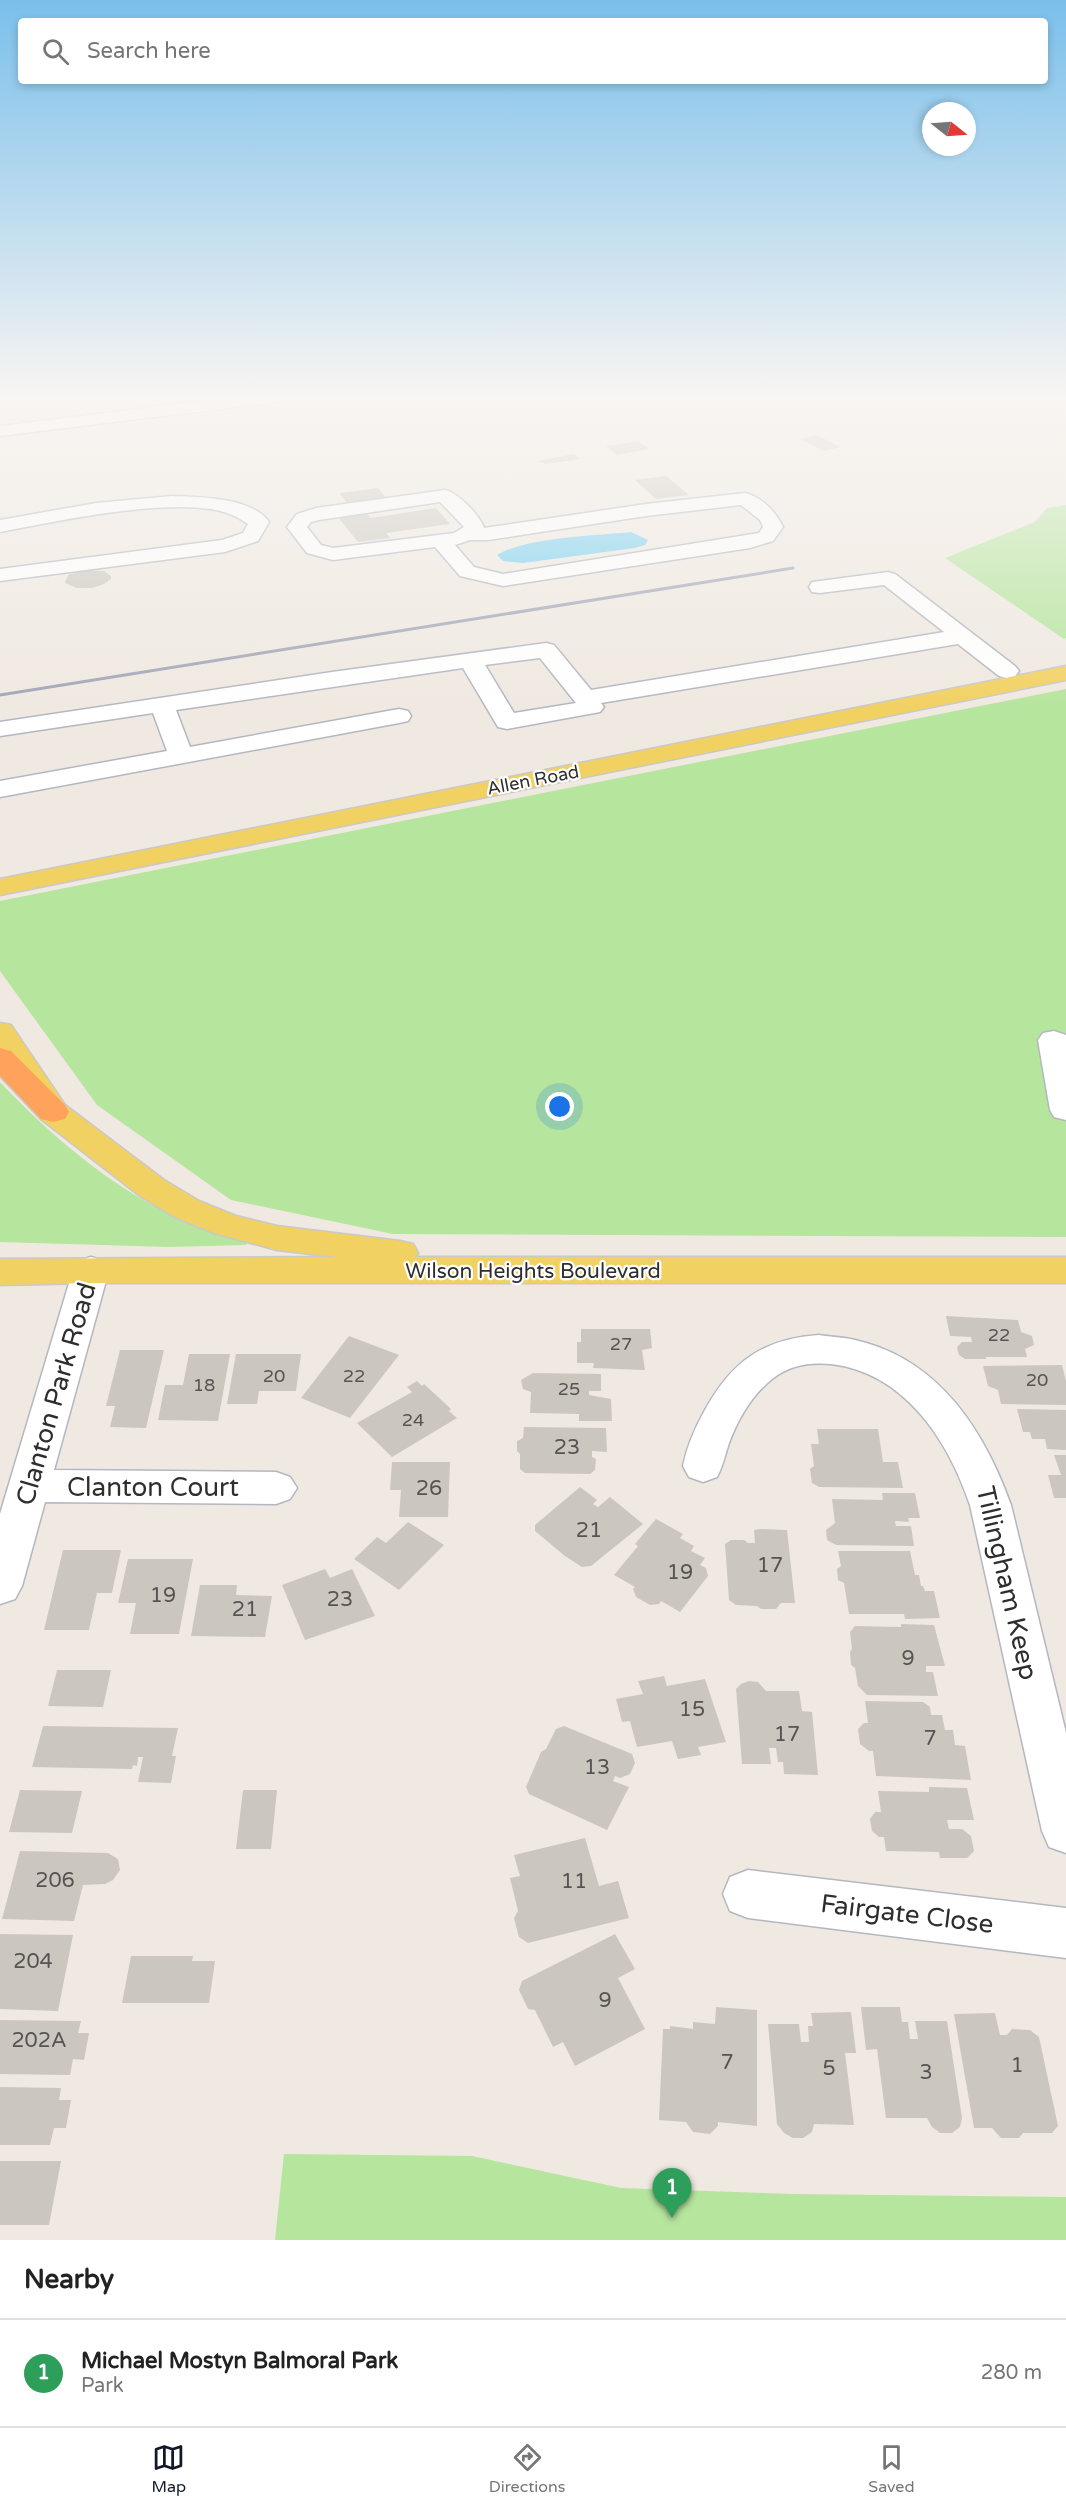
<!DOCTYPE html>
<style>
body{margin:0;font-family:"Varela Round",sans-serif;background:#f6f6f6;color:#222}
.compass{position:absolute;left:922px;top:102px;width:54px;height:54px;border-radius:50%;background:#fff;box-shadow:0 3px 9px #0003;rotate:107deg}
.you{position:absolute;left:560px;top:1107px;width:21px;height:21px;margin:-15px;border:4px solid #fff;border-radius:50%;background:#1a73e8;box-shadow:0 0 0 9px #1a73e833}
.badge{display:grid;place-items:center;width:39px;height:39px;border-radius:50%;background:#111827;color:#fff;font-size:20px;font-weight:700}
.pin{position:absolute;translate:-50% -50px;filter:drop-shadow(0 2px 3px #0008)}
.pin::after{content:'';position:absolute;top:32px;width:21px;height:18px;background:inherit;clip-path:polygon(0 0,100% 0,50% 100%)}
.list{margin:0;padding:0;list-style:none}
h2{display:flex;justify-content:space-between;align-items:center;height:78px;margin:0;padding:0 24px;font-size:26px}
h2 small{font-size:20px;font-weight:400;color:#767676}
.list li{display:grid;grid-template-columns:39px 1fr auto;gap:18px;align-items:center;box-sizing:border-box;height:108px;padding:0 24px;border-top:2px solid #e0e0e0}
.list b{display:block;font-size:22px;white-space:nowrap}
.list p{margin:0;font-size:20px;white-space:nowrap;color:#767676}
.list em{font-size:20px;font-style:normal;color:#767676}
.icon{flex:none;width:33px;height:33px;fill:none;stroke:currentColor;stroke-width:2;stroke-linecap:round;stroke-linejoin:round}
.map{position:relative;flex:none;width:1066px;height:2240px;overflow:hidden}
.search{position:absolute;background:#fff;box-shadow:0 3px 9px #0003;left:18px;right:18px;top:18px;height:66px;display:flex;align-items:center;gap:15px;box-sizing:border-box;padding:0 21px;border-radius:6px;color:#767676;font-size:22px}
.sheet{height:186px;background:#fff}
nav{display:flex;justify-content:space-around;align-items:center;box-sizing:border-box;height:84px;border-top:2px solid #e0e0e0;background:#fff;font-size:16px;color:#767676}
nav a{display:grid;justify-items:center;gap:3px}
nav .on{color:#111827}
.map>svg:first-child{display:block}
.green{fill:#b6e59e}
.water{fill:#75cff0}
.building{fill:#cbc7bf}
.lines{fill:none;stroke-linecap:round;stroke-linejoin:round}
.minor-casing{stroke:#b4b7c1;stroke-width:3}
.major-casing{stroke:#c9c9c9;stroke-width:3}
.highway-casing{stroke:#c9c9c9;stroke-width:3}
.minor{fill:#fff;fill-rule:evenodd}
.major{fill:#f2d163;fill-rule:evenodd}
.highway{fill:#ffa35c;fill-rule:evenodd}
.rail{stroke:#a3a6b8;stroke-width:3}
.labels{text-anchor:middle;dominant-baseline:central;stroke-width:4.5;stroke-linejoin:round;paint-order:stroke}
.far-street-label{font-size:18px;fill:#2e2e2e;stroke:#fff}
.number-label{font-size:18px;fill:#555452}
.street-label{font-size:21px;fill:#2e2e2e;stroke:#fff}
.near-number-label{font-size:21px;fill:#555452}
.near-street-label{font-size:26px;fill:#2e2e2e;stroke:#fff}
</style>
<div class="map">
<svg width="1066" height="2240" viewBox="0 0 1066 2240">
<rect width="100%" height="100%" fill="#efe9e1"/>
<!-- green -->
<g class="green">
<polygon points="1066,505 1066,638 1064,639 945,558 1035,522 1047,508"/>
<polygon points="1066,689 1066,1237 393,1234 231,1200 97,1105 0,971 0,901"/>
<path d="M0,1082c67,71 150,138 247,159l-1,4 -76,2 -170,-5z"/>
<polygon points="284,2154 472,2156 621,2188 794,2194 1066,2197 1066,2240 275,2240"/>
</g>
<!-- water -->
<path class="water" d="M631,532l17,8 -3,5 -10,3 -112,15 -20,-2 -6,-6c31,-18 97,-19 134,-23z"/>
<!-- building -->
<g class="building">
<polygon points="817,435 840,447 824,451 800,439"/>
<polygon points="638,441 649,449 617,455 606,446"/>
<polygon points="574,454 581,459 546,464 537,461"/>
<polygon points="666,476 689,495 656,499 635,480"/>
<polygon points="378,488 387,499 348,504 339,493"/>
<polygon points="436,508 450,524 386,533 390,538 358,542 338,517 367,513 371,518"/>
<polygon points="84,570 104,571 111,576 111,579 104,584 92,588 77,588 65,583 68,575"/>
<polygon points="946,1316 1018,1320 1021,1332 1032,1336 1034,1345 1025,1349 1027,1357 986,1357 986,1359 965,1359 959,1355 957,1347 962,1342 972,1342 971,1337 950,1336"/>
<polygon points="581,1329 650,1329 652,1348 642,1350 645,1370 593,1368 594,1363 577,1363 577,1342 581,1342"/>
<polygon points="349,1336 399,1355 350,1418 301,1398"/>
<polygon points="120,1350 164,1350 146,1428 110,1427 115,1406 106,1406"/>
<polygon points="189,1354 230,1354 218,1421 158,1420 165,1385 183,1385"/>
<polygon points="236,1354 301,1354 296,1391 259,1391 257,1404 227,1404"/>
<polygon points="1062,1365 1066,1381 1066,1405 1001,1404 998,1390 988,1386 983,1366"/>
<polygon points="533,1373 601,1374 601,1391 589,1391 589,1395 611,1399 612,1421 579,1421 579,1414 530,1413 531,1392 523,1389 521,1380"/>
<polygon points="417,1381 422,1386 424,1384 451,1409 449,1411 457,1418 392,1457 357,1423 412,1392 407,1387"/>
<polygon points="1017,1409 1066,1410 1066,1450 1047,1449 1045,1439 1032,1439 1030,1432 1023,1432"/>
<polygon points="524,1427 606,1428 607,1452 592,1451 592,1457 596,1459 595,1470 590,1474 525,1473 520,1469 520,1454 517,1451 517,1441 523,1438"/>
<polygon points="817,1429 878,1429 883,1462 898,1462 903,1488 819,1487 812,1483 810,1469 814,1466 811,1444 819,1444"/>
<polygon points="1054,1455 1066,1455 1066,1498 1054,1498 1048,1475 1061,1475"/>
<polygon points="392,1462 450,1462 448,1517 399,1517 401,1490 390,1490"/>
<polygon points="580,1487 597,1500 593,1504 598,1507 610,1497 643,1524 591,1566 582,1567 565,1556 535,1531 535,1525"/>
<polygon points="882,1493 915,1493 920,1518 908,1518 909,1522 895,1521 896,1526 911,1526 914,1546 836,1545 827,1540 826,1530 835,1523 832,1499 883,1500"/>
<polygon points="656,1519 683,1534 680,1538 694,1546 691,1551 705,1558 700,1565 706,1568 708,1576 680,1612 661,1601 659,1604 650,1605 636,1597 633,1589 635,1587 614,1575 638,1546 635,1544"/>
<polygon points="408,1522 444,1545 399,1590 354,1559 377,1537 386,1543"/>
<polygon points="760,1529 787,1530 795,1603 781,1603 776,1609 761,1609 757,1606 736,1605 729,1600 725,1544 731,1540 744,1540 748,1543 755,1543 754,1530"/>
<polygon points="63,1550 121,1550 112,1593 97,1593 89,1630 44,1630"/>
<polygon points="838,1551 910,1551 915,1575 919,1575 921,1586 923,1586 925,1591 934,1591 940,1618 905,1619 904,1614 849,1614 844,1583 838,1580 837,1569 841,1566"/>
<polygon points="128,1559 193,1559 179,1634 130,1634 136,1603 118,1603"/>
<polygon points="325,1569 330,1578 352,1569 375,1616 305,1640 282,1585"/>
<polygon points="200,1585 237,1585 236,1595 272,1596 265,1637 191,1636"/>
<polygon points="901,1624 934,1625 945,1666 926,1666 926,1672 933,1672 938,1696 867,1695 858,1686 855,1668 851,1665 850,1652 852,1649 850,1632 855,1626 901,1627"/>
<polygon points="57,1670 111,1670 103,1707 48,1706"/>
<polygon points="664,1676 667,1686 705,1679 726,1742 698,1747 701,1755 678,1759 672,1741 637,1747 630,1721 622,1722 616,1699 643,1694 638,1681"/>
<polygon points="749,1681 758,1682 766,1691 799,1691 802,1711 812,1712 818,1775 784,1774 783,1762 778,1762 776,1748 769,1748 771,1764 742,1764 736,1689 741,1684"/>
<polygon points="865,1701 923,1702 930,1707 931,1715 942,1715 945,1730 953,1730 955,1745 965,1746 971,1780 876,1776 873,1751 869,1751 860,1744 858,1729 864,1723 868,1723"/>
<polygon points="43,1726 178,1728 172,1756 176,1756 171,1783 138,1782 143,1757 138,1757 137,1766 133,1765 132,1769 32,1767"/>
<polygon points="564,1726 632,1754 635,1763 630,1774 620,1778 615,1776 613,1781 629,1787 607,1830 529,1794 526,1787 541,1752 546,1749 556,1729"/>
<polygon points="929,1787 967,1788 974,1820 947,1820 949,1829 962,1829 971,1836 974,1851 967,1858 940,1858 939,1852 886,1851 884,1837 879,1837 872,1831 870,1819 875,1812 881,1812 878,1791 929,1792"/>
<polygon points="20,1790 82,1791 72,1833 9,1832"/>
<polygon points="243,1790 277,1790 271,1849 236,1849"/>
<polygon points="585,1838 599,1886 618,1881 629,1918 528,1943 519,1937 514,1918 518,1911 510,1878 520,1876 514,1855"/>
<polygon points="20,1851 108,1853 118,1859 120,1870 113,1880 105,1884 83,1885 74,1921 2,1919"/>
<polygon points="0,1934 73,1935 58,2011 0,2009"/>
<polygon points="615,1934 635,1969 618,1978 645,2029 575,2066 563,2042 553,2047 535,2010 528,2009 519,1990 522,1981"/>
<polygon points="131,1956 193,1956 192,1961 215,1961 209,2003 122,2003"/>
<polygon points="716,2007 757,2010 757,2126 718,2122 718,2126 710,2134 693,2132 686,2122 659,2120 663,2029 670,2029 670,2026 693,2029 693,2022 715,2024"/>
<polygon points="861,2007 900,2007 902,2022 908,2022 910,2039 918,2039 915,2021 947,2021 962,2118 960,2127 952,2133 940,2133 932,2127 927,2118 886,2118 877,2049 866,2050"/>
<polygon points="851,2012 856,2053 845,2053 854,2125 814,2124 812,2132 803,2138 793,2138 784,2133 777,2124 768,2024 799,2024 801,2042 809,2042 808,2026 813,2026 811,2013"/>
<polygon points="995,2013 1000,2035 1007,2035 1012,2029 1030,2030 1039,2037 1058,2126 1052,2133 1023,2133 1019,2138 1001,2138 992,2128 974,2128 954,2014"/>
<polygon points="0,2020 81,2021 78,2033 89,2033 84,2060 73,2059 70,2075 0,2074"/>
<polygon points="0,2087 61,2088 59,2100 71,2100 66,2128 54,2128 50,2145 0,2145"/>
<polygon points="0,2161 61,2161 49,2225 0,2225"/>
</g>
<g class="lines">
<!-- minor casing -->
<g class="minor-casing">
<g id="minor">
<polygon points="256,394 308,394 300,399 0,436 0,426"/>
<polygon points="1051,394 1066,394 1066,403"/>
<path d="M445,490c13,3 35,25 39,38l162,-24 99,-11c17,4 31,19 38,34l-10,14 -23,7 -247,38 -43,-10 -25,-29 -102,13 -26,-7 -20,-26 10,-13 19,-6zM440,502l24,25 -10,6 -121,15 -12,-3 -14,-18 4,-5 8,-2zM741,505l19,15 3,7 -4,6 -256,41 -29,-7 -19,-22 15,-5h18l158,-24z"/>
<path d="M172,496c27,1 80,1 97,26l-11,19 -33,11 -225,29v-12l222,-29 21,-7 5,-9c-5,-3 -10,-7 -16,-9 -49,-22 -178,7 -232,17v-12l96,-17z"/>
<path d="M888,572l7,2 120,92 4,5 -4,5 -8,2 -8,-2 -41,-32 -357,59 3,4 -4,5 -93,17 -9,-2 -35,-59 -287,42 14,37 209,-38 9,2 3,5 -3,5 -9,2 -399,74v-16l167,-30 -14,-38 -153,23v-14l332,-50 214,-29 8,2 37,45 353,-58 -60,-47 -64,8 -8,-1 -3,-5 3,-5 8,-1zM540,658l36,45 -62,10 -29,-48z"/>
<polygon points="1054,1031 1066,1035 1066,1120 1054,1117 1050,1110 1038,1040 1043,1033"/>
<polygon points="91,1257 104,1261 109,1270 54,1470 276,1472 290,1477 297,1488 290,1499 276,1504 45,1502 22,1586 15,1599 0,1604 0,1514 73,1270 78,1261"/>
<path d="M819,1335c12,2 25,2 36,5 84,19 129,90 156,165l55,228v120l-17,-6 -7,-16 -72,-326c-22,-65 -65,-132 -139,-141 -22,-2 -41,1 -59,15 -20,16 -34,40 -43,64 -4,12 -6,23 -12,34l-14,5 -14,-5 -6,-11c4,-20 12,-38 22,-56 27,-49 58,-71 114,-75z"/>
<polygon points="748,1870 1066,1908 1066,1958 748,1918 730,1911 723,1894 730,1877"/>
</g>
</g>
<!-- major casing -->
<g class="major-casing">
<g id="major">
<polygon points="1066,666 1066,680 0,895 0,879"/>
<polygon points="0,1023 11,1025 65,1105 164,1180 199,1201 236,1216 277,1226 400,1241 413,1244 418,1253 415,1257 1066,1257 1066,1283 91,1283 0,1285 0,1259 337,1257 277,1250 214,1233 175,1217 140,1196 41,1119 0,1056"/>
</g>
</g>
<!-- highway casing -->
<g class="highway-casing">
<polygon id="highway" points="0,1048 11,1051 65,1105 69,1112 65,1119 53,1122 41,1119 0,1076"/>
</g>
<!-- minor -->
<use href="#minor" class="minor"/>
<!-- major -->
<use href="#major" class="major"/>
<!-- highway -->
<use href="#highway" class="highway"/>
<!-- rail -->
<polyline class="rail" points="0,695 793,568"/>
</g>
<!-- sky -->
<linearGradient id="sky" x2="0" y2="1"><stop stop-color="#7abfeb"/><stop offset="0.56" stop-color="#f8f5f2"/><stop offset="1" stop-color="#f8f5f2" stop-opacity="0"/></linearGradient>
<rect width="1066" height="708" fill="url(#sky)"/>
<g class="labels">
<!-- far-street labels -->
<g class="far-street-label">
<text transform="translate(533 780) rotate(-11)">Allen Road</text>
</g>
<!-- number labels -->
<g class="number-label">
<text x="999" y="1335">22</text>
<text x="621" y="1344">27</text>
<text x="274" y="1376">20</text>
<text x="354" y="1376">22</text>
<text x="1037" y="1380">20</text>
<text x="204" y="1385">18</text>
<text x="569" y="1389">25</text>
<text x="413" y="1420">24</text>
</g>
<!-- street labels -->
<g class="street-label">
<text x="533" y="1271">Wilson Heights Boulevard</text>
</g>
<!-- near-number labels -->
<g class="near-number-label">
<text x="567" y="1447">23</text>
<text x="429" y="1488">26</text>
<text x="589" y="1530">21</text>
<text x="770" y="1565">17</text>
<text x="680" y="1572">19</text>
<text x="163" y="1595">19</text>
<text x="340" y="1599">23</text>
<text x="245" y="1609">21</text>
<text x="908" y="1658">9</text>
<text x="692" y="1709">15</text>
<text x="787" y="1734">17</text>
<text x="930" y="1738">7</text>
<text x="597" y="1767">13</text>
<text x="55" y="1880">206</text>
<text x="574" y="1881">11</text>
<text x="33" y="1961">204</text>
<text x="605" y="2000">9</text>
<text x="39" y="2040">202A</text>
<text x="727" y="2062">7</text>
<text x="1017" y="2065">1</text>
<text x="829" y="2068">5</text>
<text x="926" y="2072">3</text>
</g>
<!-- near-street labels -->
<g class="near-street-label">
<text transform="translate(56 1394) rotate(-74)">Clanton Park Road</text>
<text x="153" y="1487">Clanton Court</text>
<text transform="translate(1007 1583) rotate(77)">Tillingham Keep</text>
<text transform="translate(907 1914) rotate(7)">Fairgate Close</text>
</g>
</g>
</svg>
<svg class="compass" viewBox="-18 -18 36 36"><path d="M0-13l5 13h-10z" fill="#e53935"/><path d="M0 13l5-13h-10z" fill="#767676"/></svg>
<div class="you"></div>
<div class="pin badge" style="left:672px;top:2218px;background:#2e9e5b">1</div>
<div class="search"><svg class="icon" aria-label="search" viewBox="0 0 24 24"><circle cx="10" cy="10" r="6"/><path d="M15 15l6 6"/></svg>Search here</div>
</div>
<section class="sheet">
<h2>Nearby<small></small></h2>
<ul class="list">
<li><span class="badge" style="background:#2e9e5b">1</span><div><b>Michael Mostyn Balmoral Park</b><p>Park</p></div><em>280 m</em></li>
</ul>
</section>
<nav>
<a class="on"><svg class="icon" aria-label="map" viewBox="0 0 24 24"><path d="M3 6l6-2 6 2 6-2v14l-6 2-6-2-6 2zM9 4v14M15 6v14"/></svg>Map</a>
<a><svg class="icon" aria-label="directions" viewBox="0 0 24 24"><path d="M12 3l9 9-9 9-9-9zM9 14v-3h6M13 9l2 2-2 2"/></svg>Directions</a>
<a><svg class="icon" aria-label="saved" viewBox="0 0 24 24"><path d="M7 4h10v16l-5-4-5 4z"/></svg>Saved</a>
</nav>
